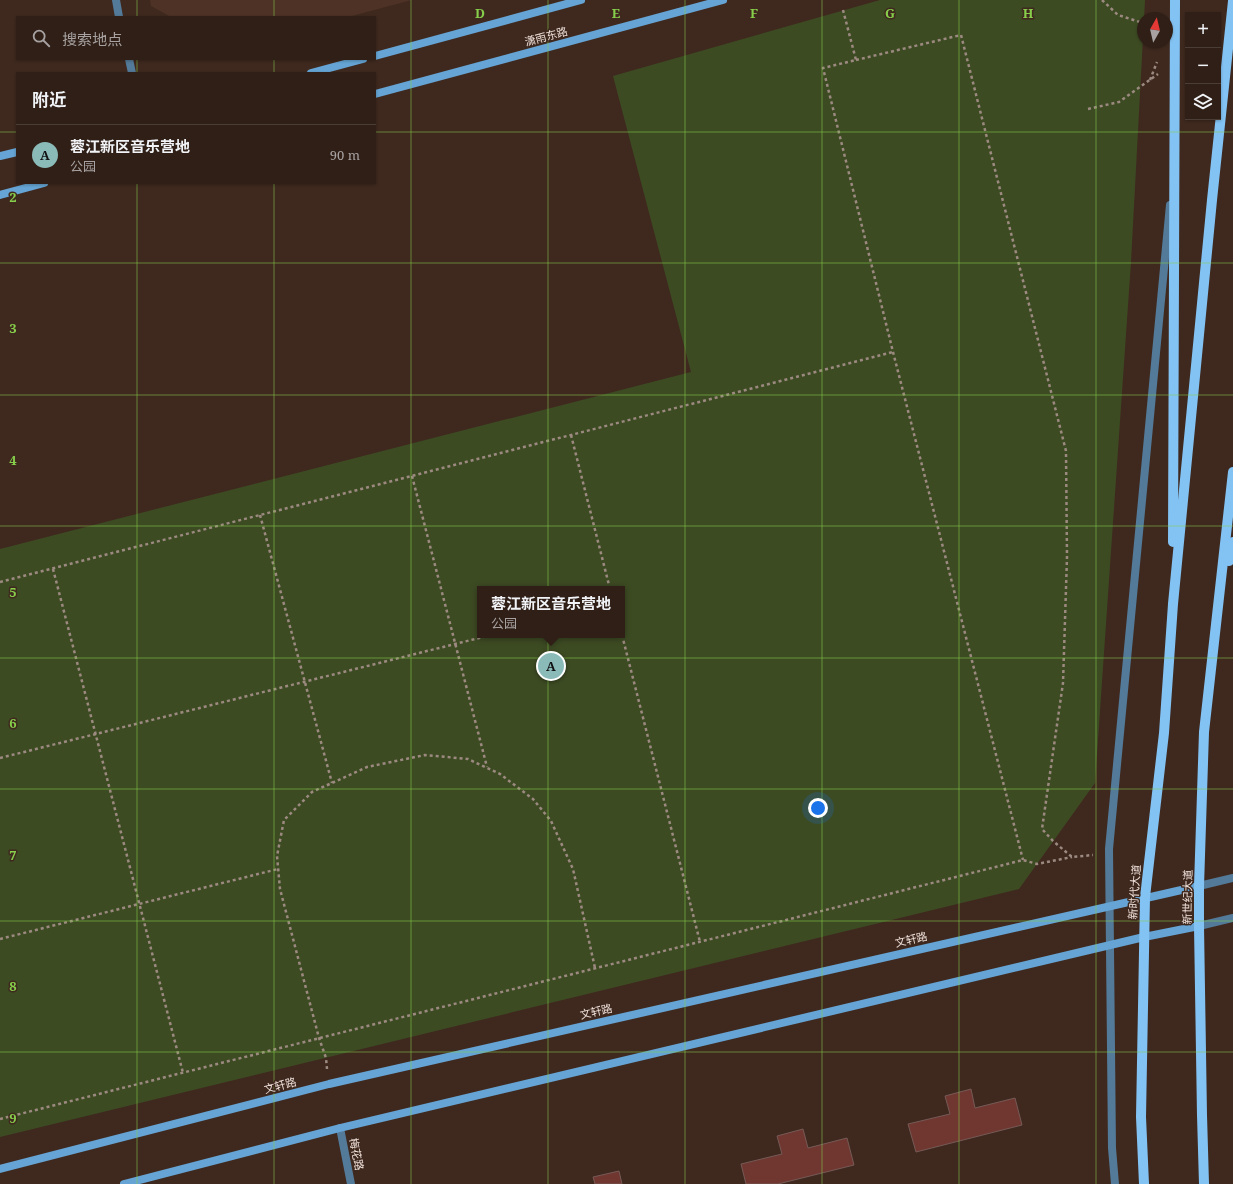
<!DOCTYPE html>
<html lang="zh">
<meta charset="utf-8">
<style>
body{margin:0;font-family:"Noto Serif","Noto Sans SC",serif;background:#372720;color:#f1f3f6}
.controls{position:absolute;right:12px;top:12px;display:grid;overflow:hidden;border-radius:0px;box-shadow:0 1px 3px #0004}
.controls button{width:36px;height:36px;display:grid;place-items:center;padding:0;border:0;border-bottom:1px solid #4a3d36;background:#2f1f17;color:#f1f3f6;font:20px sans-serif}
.compass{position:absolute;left:1137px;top:12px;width:36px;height:36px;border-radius:50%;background:#2f1f17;box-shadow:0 1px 3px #0004;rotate:8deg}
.you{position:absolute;left:818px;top:808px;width:14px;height:14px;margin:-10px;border:3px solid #fff;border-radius:50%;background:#1a73e8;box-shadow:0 0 0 6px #1a73e833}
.badge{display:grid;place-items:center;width:26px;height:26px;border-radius:50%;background:#8bbbb9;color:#111;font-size:13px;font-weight:700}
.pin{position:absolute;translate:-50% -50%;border:2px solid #fff;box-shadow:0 1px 4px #0006}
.popup{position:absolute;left:477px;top:586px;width:148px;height:52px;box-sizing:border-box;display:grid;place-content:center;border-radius:0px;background:#2f1f17;filter:drop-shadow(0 1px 3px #0005);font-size:13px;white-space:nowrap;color:#a7a2a1}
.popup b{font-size:15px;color:#f1f3f6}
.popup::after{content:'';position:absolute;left:50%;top:100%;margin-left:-8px;border:8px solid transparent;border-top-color:#2f1f17}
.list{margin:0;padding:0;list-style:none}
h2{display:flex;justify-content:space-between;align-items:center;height:52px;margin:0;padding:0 16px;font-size:17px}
h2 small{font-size:13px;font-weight:400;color:#a7a2a1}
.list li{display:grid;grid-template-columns:26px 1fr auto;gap:12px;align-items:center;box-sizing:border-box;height:60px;padding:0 16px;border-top:1px solid #4a3d36}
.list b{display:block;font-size:15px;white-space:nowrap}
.list p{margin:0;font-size:13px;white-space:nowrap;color:#a7a2a1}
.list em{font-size:13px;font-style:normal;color:#a7a2a1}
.icon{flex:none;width:22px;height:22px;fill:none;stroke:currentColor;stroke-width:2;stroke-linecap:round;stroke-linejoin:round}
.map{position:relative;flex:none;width:1233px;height:1184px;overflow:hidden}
.search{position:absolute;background:#2f1f17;box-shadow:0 1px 3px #0004;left:16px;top:16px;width:360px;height:44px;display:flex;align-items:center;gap:10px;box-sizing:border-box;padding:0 14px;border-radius:0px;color:#a7a2a1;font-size:15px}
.panel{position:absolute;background:#2f1f17;box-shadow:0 1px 3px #0004;left:16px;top:72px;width:360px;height:112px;border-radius:0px}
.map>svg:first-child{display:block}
.built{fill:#4d3225}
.green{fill:#3d4b23;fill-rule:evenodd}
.building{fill:#703731;stroke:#765a56}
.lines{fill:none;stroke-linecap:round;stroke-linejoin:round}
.path{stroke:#9c8a81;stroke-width:2.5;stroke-dasharray:3 3;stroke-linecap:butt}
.tertiary{stroke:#537a98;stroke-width:8}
.secondary{stroke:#65a4d4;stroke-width:8}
.primary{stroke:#83c3f4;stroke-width:10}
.grid{fill:none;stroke:#87cf4b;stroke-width:1;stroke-opacity:0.55}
.labels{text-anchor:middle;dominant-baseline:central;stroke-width:3;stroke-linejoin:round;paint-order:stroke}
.street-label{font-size:11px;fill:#eee0d9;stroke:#3f291f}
.grid-label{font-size:13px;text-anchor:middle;font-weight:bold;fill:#87cf4b;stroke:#3f291f;stroke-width:3;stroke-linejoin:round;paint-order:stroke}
</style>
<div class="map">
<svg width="1233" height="1184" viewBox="0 0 1233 1184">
<rect width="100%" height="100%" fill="#3f291f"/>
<!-- built -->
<polygon class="built" points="150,0 412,0 348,17 171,17 151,6"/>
<!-- green -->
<path class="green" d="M880,0h265l-14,262 -36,521 -76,106 -1019,248v-588l691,-177 -78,-296zM480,589h142v46h-142z"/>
<!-- building -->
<g class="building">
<polygon points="971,1089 975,1108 1015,1098 1022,1125 916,1152 908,1124 950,1114 945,1096"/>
<polygon points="803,1129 808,1148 847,1138 854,1165 778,1184 746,1184 741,1164 782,1154 777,1136"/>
<polygon points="619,1171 622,1184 595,1184 593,1177"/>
</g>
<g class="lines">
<!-- path -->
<g class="path">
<polyline points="1102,0 1118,15 1143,23"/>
<polyline points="843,10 856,60 823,68 893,352 1023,860"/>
<polyline points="856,60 961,35 1066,451 1067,557 1063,683 1042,829 1053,841 1072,857 1093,855"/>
<polyline points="1150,80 1157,62"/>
<polyline points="1088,109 1119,102 1158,74"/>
<polyline points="571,435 610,589"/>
<polyline points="412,476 487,767"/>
<polyline points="260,515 332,783"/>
<polyline points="53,569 183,1073"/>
<polyline points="0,582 893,352"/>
<polyline points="622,635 700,942"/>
<polyline points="0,758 491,635"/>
<polyline points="0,939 278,869"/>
<polyline points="327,1069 326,1058 319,1038 280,889 277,856 284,820 312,792 367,767 425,755 468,759 500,774 533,799 551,821 573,869 595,968"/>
<polyline points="0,1119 1023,860 1037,864 1072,857"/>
</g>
<!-- tertiary -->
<g class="tertiary">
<polyline points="116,0 119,17"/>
<polyline points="129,59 132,73"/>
<polyline points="1199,886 1233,878"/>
<polyline points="1199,926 1233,918"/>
<polyline points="340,1128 351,1184"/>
<polyline points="1115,1184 1112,1148 1109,849 1170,205"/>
</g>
<!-- secondary -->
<g class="secondary">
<polyline points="375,56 581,0"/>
<polyline points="311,73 363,59"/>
<polyline points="375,94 723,0"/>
<polyline points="0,156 17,152"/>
<polyline points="0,195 44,183"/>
<polyline points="0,1169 329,1084 1199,886"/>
<polyline points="124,1184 340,1128 1144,937 1199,926"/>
</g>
<!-- primary -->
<g class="primary">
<polyline points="1173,542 1175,0"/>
<polyline points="1229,561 1233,542"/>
<polyline points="1144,1184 1141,1117 1145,897 1164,733 1173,604 1212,200 1233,1"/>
<polyline points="1204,1184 1202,1115 1199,926 1199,886 1204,732 1233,472"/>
</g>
</g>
<!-- grid -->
<path class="grid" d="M137,0v17M274,0v17M411,0v1184M548,0v1184M685,0v1184M822,0v1184M959,0v1184M1096,0v1184M137,59v14M274,59v14M0,132h17M375,132h858M137,183v1001M274,183v1001M0,263h1233M0,395h1233M0,526h1233M0,658h1233M0,789h1233M0,921h1233M0,1052h1233"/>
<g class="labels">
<!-- street labels -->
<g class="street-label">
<text transform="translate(546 36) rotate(-15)">潇雨东路</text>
<text transform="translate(1134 892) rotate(-86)">新时代大道</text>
<text transform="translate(1187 897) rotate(-89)">新世纪大道</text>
<text transform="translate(911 939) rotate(-13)">文轩路</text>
<text transform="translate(596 1011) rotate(-13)">文轩路</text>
<text transform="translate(280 1085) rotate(-15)">文轩路</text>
<text transform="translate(357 1154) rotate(79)">梅花路</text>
</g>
</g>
<g class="grid-label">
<text x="480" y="18">D</text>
<text x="616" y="18">E</text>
<text x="754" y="18">F</text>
<text x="890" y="18">G</text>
<text x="1028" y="18">H</text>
<text x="13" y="202">2</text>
<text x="13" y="333">3</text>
<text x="13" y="465">4</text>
<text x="13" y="597">5</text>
<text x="13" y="728">6</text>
<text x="13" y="860">7</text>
<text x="13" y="991">8</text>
<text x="13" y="1123">9</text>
</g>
</svg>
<div class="controls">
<button>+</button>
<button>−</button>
<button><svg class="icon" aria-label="layers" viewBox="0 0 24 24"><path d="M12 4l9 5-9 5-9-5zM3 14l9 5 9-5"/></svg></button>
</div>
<svg class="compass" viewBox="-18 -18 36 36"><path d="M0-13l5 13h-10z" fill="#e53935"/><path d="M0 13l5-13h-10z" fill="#a7a2a1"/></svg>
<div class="you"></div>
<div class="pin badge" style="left:551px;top:666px">A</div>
<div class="popup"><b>蓉江新区音乐营地</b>公园</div>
<div class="search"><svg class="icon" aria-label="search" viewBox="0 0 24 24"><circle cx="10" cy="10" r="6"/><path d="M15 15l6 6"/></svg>搜索地点</div>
<section class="panel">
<h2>附近<small></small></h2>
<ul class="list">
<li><span class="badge">A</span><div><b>蓉江新区音乐营地</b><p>公园</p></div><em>90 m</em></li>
</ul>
</section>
</div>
